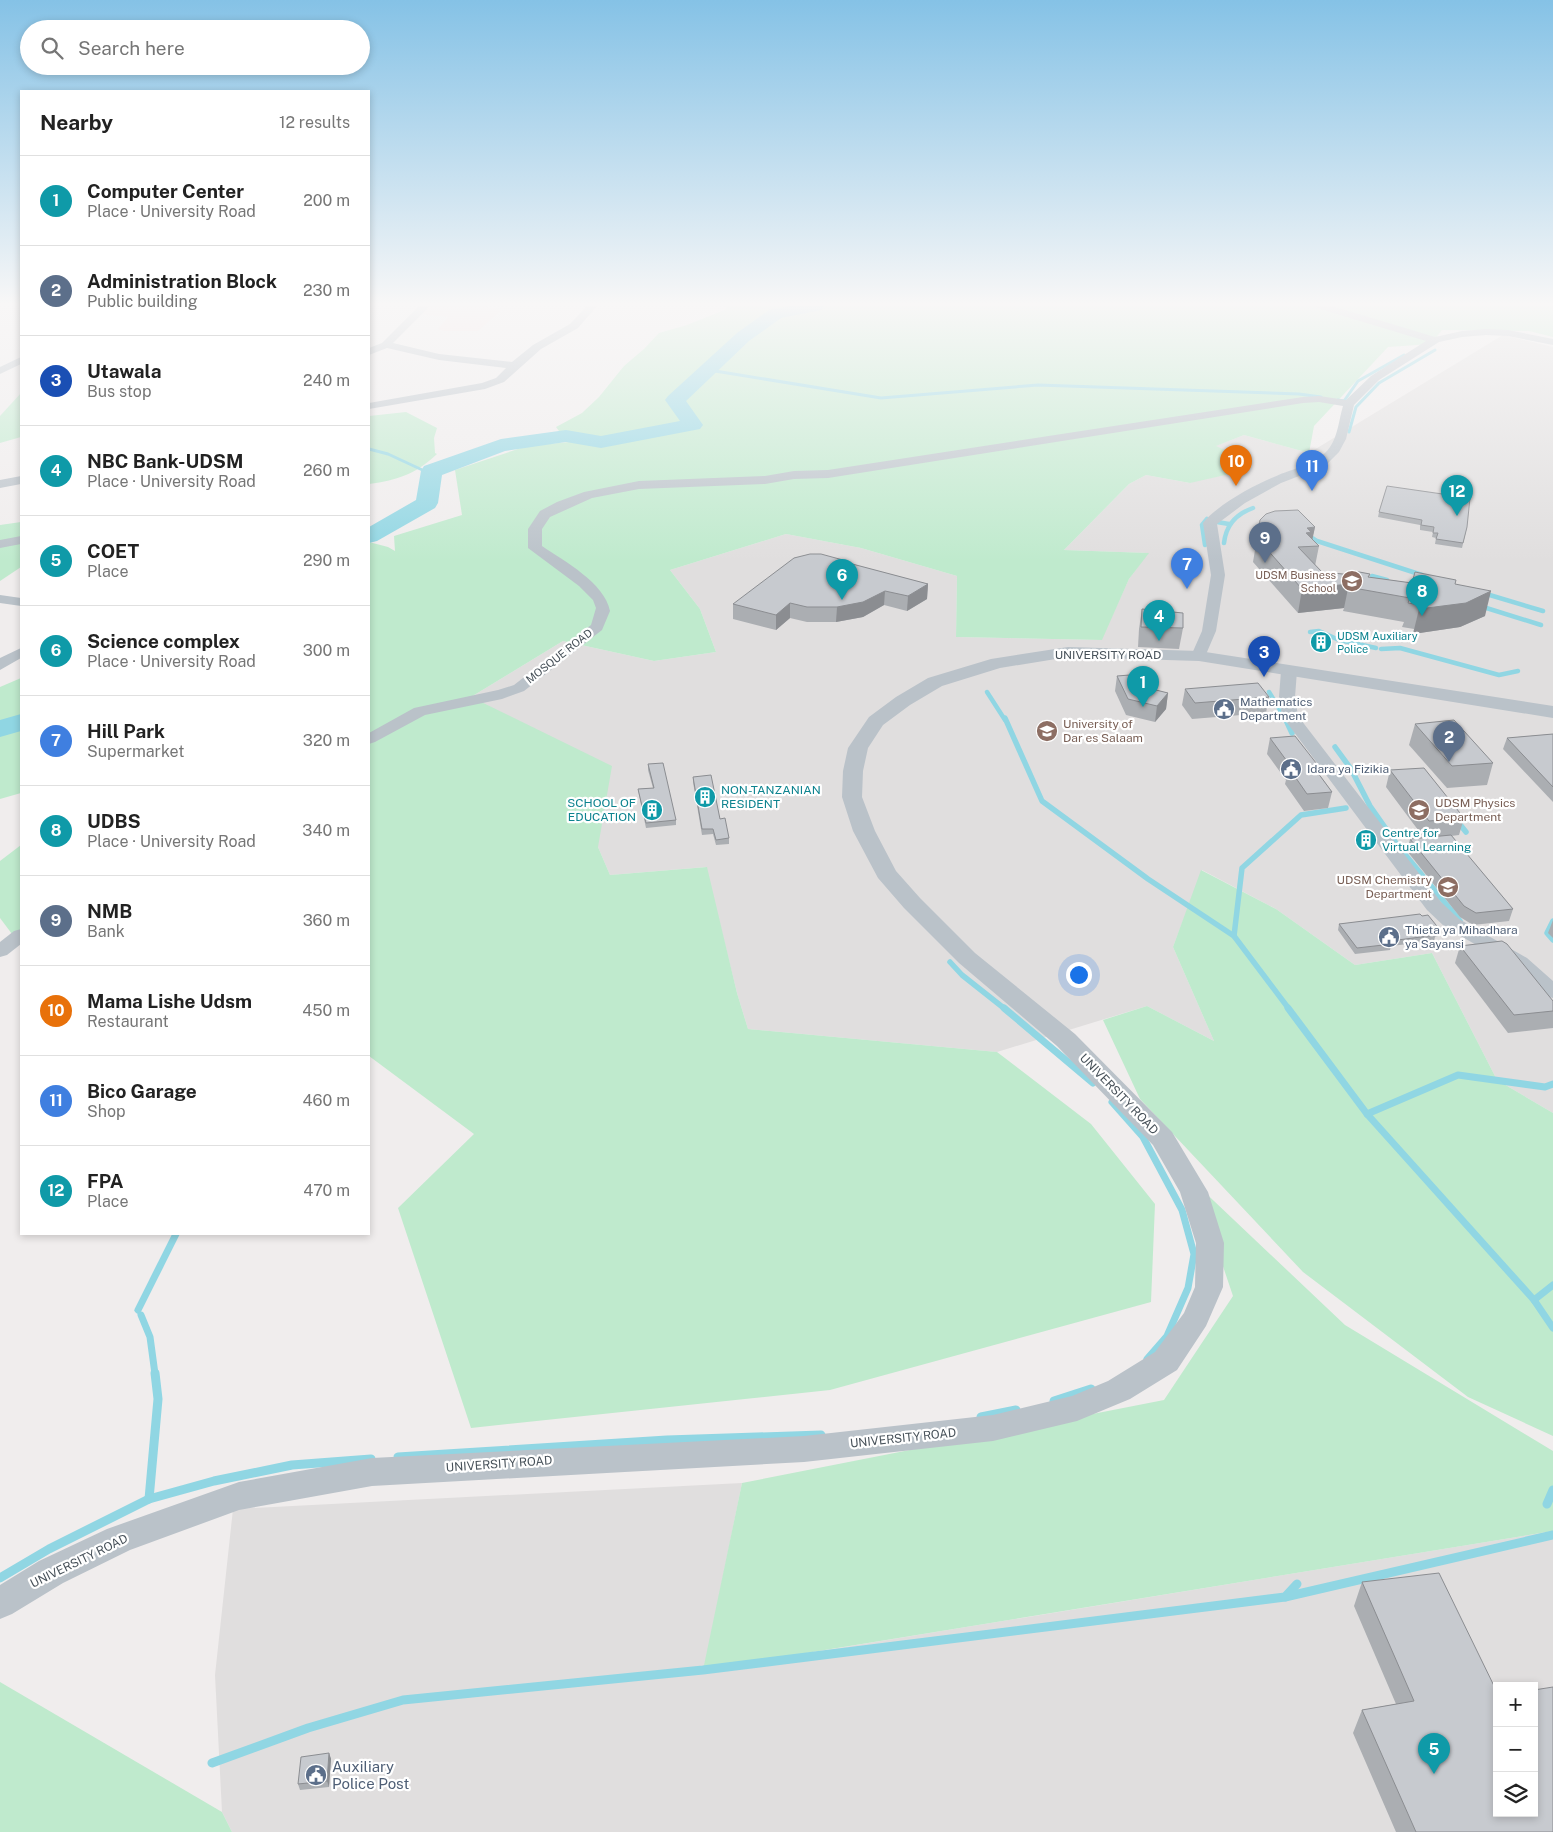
<!DOCTYPE html>
<meta charset="utf-8">
<style>
body{margin:0;font-family:"Public Sans",sans-serif;background:#f6f6f6;color:#222}
.controls{position:absolute;right:15px;bottom:15px;display:grid;overflow:hidden;border-radius:0px;box-shadow:0 2px 8px #0003}
.controls button{width:45px;height:45px;display:grid;place-items:center;padding:0;border:0;border-bottom:1px solid #e0e0e0;background:#fff;color:#222;font:25px sans-serif}
.you{position:absolute;left:1078px;top:974px;width:18px;height:18px;margin:-12px;border:4px solid #fff;border-radius:50%;background:#1a73e8;box-shadow:0 0 0 8px #1a73e833}
.badge{display:grid;place-items:center;width:32px;height:32px;border-radius:50%;background:#b45309;color:#fff;font-size:16px;font-weight:700}
.pin{position:absolute;translate:-50% -41px;filter:drop-shadow(0 1px 2px #0008)}
.pin::after{content:'';position:absolute;top:26px;width:18px;height:15px;background:inherit;clip-path:polygon(0 0,100% 0,50% 100%)}
.list{margin:0;padding:0;list-style:none}
h2{display:flex;justify-content:space-between;align-items:center;height:65px;margin:0;padding:0 20px;font-size:21px}
h2 small{font-size:16px;font-weight:400;color:#767676}
.list li{display:grid;grid-template-columns:32px 1fr auto;gap:15px;align-items:center;box-sizing:border-box;height:90px;padding:0 20px;border-top:1px solid #e0e0e0}
.list b{display:block;font-size:19px;white-space:nowrap}
.list p{margin:0;font-size:16px;white-space:nowrap;color:#767676}
.list em{font-size:16px;font-style:normal;color:#767676}
.icon{flex:none;width:28px;height:28px;fill:none;stroke:currentColor;stroke-width:2;stroke-linecap:round;stroke-linejoin:round}
.map{position:relative;flex:none;width:1553px;height:1832px;overflow:hidden}
.search{position:absolute;background:#fff;box-shadow:0 2px 8px #0003;left:20px;top:20px;width:350px;height:55px;display:flex;align-items:center;gap:12px;box-sizing:border-box;padding:0 18px;border-radius:28px;color:#767676;font-size:19px}
.panel{position:absolute;background:#fff;box-shadow:0 2px 8px #0003;left:20px;top:90px;width:350px;height:1145px;border-radius:0px}
.map>svg:first-child{display:block}
.education{fill:#e0dede;fill-rule:evenodd}
.medical{fill:#f8e0df}
.green{fill:#bfeacd}
.lines{fill:none;stroke-linecap:round;stroke-linejoin:round}
.stream-far4{stroke:#90d6e3;stroke-width:3}
.stream-far3{stroke:#90d6e3;stroke-width:4.5}
.stream-far2{stroke:#90d6e3;stroke-width:5.5}
.stream-far1{stroke:#90d6e3;stroke-width:7}
.stream{stroke:#90d6e3;stroke-width:9}
.river{fill:#90d6e3;fill-rule:evenodd}
.minor{fill:#bac2c9;fill-rule:evenodd}
.tertiary{fill:#bac2c9;fill-rule:evenodd}
.wall{fill:#abaeb2}
.shaded-wall{fill:#8b8d91}
.building{fill:#c7cacf;stroke:#8b8d91}
.labels{text-anchor:middle;dominant-baseline:central;stroke-width:4.5;stroke-linejoin:round;paint-order:stroke}
.far-education-label{font-size:11px;fill:#785e54;stroke:#fff;text-anchor:end}
.far-culture-label{font-size:11px;fill:#0d838f;stroke:#fff;text-anchor:start}
.far-street-label{font-size:11px;fill:#475159;stroke:#fff}
.street-label{font-size:12px;fill:#475159;stroke:#fff}
.service-label{font-size:12px;fill:#4e5e75;stroke:#fff;text-anchor:start}
.education-label{font-size:12px;fill:#785e54;stroke:#fff;text-anchor:start}
.culture-label{font-size:12px;fill:#0d838f;stroke:#fff;text-anchor:start}
.near-service-label{font-size:15px;fill:#4e5e75;stroke:#fff;text-anchor:start}
</style>
<div class="map">
<svg width="1553" height="1832" viewBox="0 0 1553 1832">
<rect width="100%" height="100%" fill="#f0eded"/>
<!-- education -->
<g class="education">
<polygon points="1503,335 1553,347 1553,1113 1497,1080 1432,953 1355,965 1276,909 1202,870 1173,947 1214,1041 1147,1006 997,1052 748,1029 737,993 706,867 610,875 598,847 471,697 563,641 654,661 716,652 700,609 670,570 786,534 861,548 957,576 956,637 1101,640 1129,579 1148,553 1064,550 1129,484 1146,475 1190,483 1215,446 1244,435 1309,453"/>
<path d="M742,1483l-38,187 849,-139v301h-1321l-10,-20 -7,-137 18,-166zM1497,1686h37v127h-37z"/>
</g>
<!-- medical -->
<polygon class="medical" points="431,306 483,306 502,310 478,331 444,331 438,329 448,317 420,314"/>
<!-- green -->
<g class="green">
<path d="M725,306h828v31l-24,-6 -87,-1 -11,14 -43,3 -74,79 -5,27 -65,-18 -28,11 24,11 -6,16 -44,10 -44,-8 -17,9 -65,66 85,3 -20,26 -27,61 -146,-3 1,-61 -96,-28 -75,-14 -116,36 30,39 16,43 -62,9 -91,-20 -92,56 141,69 -14,81 12,28 97,-8 30,126 11,36 249,23 94,72 64,80 -4,98 -321,88 -359,38 -73,-220 76,-74 -105,-78v-514l19,5 7,4 -1,-15 68,-21 -7,-45 72,-24 53,-5c-9,-3 -18,-4 -24,-14l26,-14 17,-16 25,-31 20,-17 15,-16 28,-8 40,-16z"/>
<polygon points="21,393 21,437 0,443 0,416"/>
<path d="M406,412l31,16 -3,10 1,15 2,1c-21,20 -39,26 -68,30v-68z"/>
<polygon points="21,522 21,567 0,581 0,525"/>
<polygon points="21,678 21,793 0,799 0,687"/>
<polygon points="21,845 21,946 0,918 0,861"/>
<polygon points="1201,870 1276,909 1355,965 1432,953 1497,1080 1553,1113 1553,1436 1468,1397 1303,1272 1140,1099 1103,1020 1147,1006 1214,1041 1173,947"/>
<polygon points="1195,1183 1345,1325 1553,1451 1553,1531 703,1670 742,1483 1164,1400 1233,1296"/>
<polygon points="0,1682 222,1812 232,1832 0,1832"/>
</g>
<g class="lines">
<!-- stream-far4 -->
<g class="stream-far4">
<polyline points="709,370 881,398 1038,385 1299,394 1321,397"/>
<polyline points="1338,400 1344,401 1358,381 1404,355"/>
<polyline points="1349,432 1356,407 1379,383 1435,350"/>
<polyline points="369,449 388,454 431,474"/>
</g>
<!-- stream-far3 -->
<g class="stream-far3">
<polyline points="1217,522 1229,524"/>
<polyline points="1308,535 1317,541 1422,575"/>
<path d="M1224,543c2,-18 12,-29 29,-35"/>
<polyline points="1205,545 1202,525 1207,519"/>
<polyline points="1372,576 1387,580"/>
<polyline points="1483,593 1543,611"/>
<polyline points="1480,606 1541,625"/>
<polyline points="1310,632 1319,631 1339,640 1376,648"/>
<polyline points="1381,649 1400,648 1499,675 1518,671"/>
<polyline points="987,692 1005,720"/>
<polyline points="1269,692 1286,720"/>
</g>
<!-- stream-far2 -->
<g class="stream-far2">
<polyline points="1005,718 1042,801 1148,879 1234,936"/>
<polyline points="1285,718 1292,733"/>
<polyline points="1335,747 1351,769 1370,806 1398,846 1460,921"/>
<polyline points="1351,769 1396,773"/>
<polyline points="1458,822 1466,832"/>
<polyline points="1553,921 1547,933 1553,940"/>
<polyline points="950,962 962,975 1005,1009"/>
<polyline points="1289,1009 1234,936 1242,868 1301,815 1346,808"/>
</g>
<!-- stream-far1 -->
<g class="stream-far1">
<polyline points="1004,1008 1093,1083"/>
<polyline points="1288,1008 1367,1114 1534,1300 1553,1328"/>
<polyline points="1112,1102 1143,1137 1182,1210 1194,1254 1188,1288 1167,1336 1147,1359"/>
<polyline points="1367,1114 1458,1075 1545,1087 1553,1084"/>
<polyline points="1534,1300 1553,1285"/>
<polyline points="138,1310 176,1234"/>
<polyline points="141,1315 150,1337 155,1374"/>
</g>
<!-- stream -->
<g class="stream">
<polyline points="1054,1401 1091,1389"/>
<polyline points="981,1417 1016,1410"/>
<polyline points="398,1457 667,1440 821,1435"/>
<polyline points="149,1499 158,1399 155,1373"/>
<polyline points="1547,1504 1553,1490"/>
<polyline points="0,1578 49,1549 149,1499 214,1481 292,1465 371,1459"/>
<polyline points="1285,1597 1553,1535"/>
<polyline points="212,1763 308,1728 403,1700 703,1670 1285,1597 1297,1584"/>
</g>
<!-- river -->
<g class="river">
<polygon points="789,306 824,306 821,310 781,318 749,341 686,401 703,425 700,429 601,448 566,442 505,451 442,475 438,503 435,508 377,541 369,543 369,527 416,500 421,471 424,466 501,439 566,430 601,436 680,421 665,400 668,396 737,333 769,310"/>
<polygon points="21,714 21,731 0,737 0,720"/>
</g>
<!-- minor -->
<g class="minor">
<polygon points="419,306 430,306 393,343 439,354 512,362 533,345 570,324 587,306 597,306 578,328 541,349 504,382 485,389 369,409 369,403 482,383 496,378 506,368 439,360 387,348 369,355 369,348 382,343"/>
<path d="M1316,306h16l103,31 27,-6 24,-2 22,1 45,9v6l-45,-9 -22,-1 -24,2 -23,5 -60,38 -25,25 -8,34 -7,13 -14,14 -44,17 -36,20 -28,21 8,51 -9,56 -12,28h-10l-3,-3 11,-25 9,-56 -8,-52c13,-17 51,-38 71,-46 19,-9 44,-12 56,-30 8,-11 9,-28 13,-41l-24,-4 -16,1 -475,75 -34,1 -29,5 -126,5 -47,9 -42,19 -8,12v17c22,15 63,37 68,65l-8,19 -78,61 -22,8 -77,16 -50,27 -6,2v-11l45,-25 84,-18 16,-5 77,-60 5,-17 -3,-8 -14,-14 -51,-38v-19l12,-18 17,-9 27,-10 55,-11 126,-5 29,-5 34,-1 475,-73 16,-1 27,4 25,-24 55,-35 -109,-33z"/>
<polygon points="21,357 21,364 0,374 0,367"/>
<polygon points="21,476 21,484 0,488 0,480"/>
<polygon points="21,536 21,544 0,548 0,540"/>
<polygon points="0,595 21,598 21,606 0,603"/>
<polygon points="21,648 21,658 0,670 0,658"/>
<polygon points="1289,666 1294,668 1297,671 1295,697 1298,716 1441,902 1459,919 1527,958 1553,981 1553,998 1546,996 1513,966 1445,927 1427,910 1282,716 1279,697 1281,671 1284,668"/>
<polygon points="21,929 21,944 7,955 0,957 0,942 14,931"/>
</g>
<!-- tertiary -->
<polygon class="tertiary" points="1068,647 1199,651 1553,706 1553,718 1199,661 1068,657 1000,668 942,686 910,705 883,725 868,748 863,771 862,797 875,831 896,871 920,898 975,953 1075,1034 1172,1132 1208,1192 1224,1243 1223,1287 1206,1326 1177,1370 1130,1399 1077,1421 993,1441 804,1462 372,1486 239,1510 130,1550 63,1583 12,1614 0,1619 0,1585 39,1561 107,1529 239,1482 372,1458 804,1436 993,1415 1072,1396 1108,1381 1155,1352 1184,1313 1195,1287 1196,1243 1180,1192 1153,1145 1057,1046 959,963 904,908 878,878 853,831 842,797 843,771 848,748 869,717 896,697 928,678 991,659"/>
</g>
<!-- wall -->
<g class="wall">
<polygon points="1379,512 1467,527 1462,548 1435,544 1436,538 1432,537 1433,532 1420,530 1420,525 1378,517"/>
<polygon points="1260,520 1315,527 1312,539 1319,546 1315,566 1322,572 1353,575 1370,574 1369,577 1412,583 1455,584 1485,616 1460,627 1413,634 1414,629 1402,627 1404,622 1343,611 1344,608 1298,613 1253,562"/>
<polygon points="843,560 843,562 928,584 927,599 907,611 884,605 863,617 836,622 807,622 790,618 776,630 733,619 733,604"/>
<polygon points="1142,609 1183,628 1179,649 1138,647 1139,629"/>
<polygon points="1117,676 1152,689 1168,693 1166,709 1155,722 1126,715 1115,691"/>
<polygon points="1185,689 1269,697 1266,713 1192,719 1182,705"/>
<polygon points="1415,724 1493,763 1487,785 1447,788 1409,745"/>
<polygon points="1553,734 1553,802 1503,749 1507,738"/>
<polygon points="1270,738 1320,768 1319,774 1332,792 1328,808 1304,811 1285,784 1286,780 1267,754"/>
<polygon points="648,764 676,820 676,825 646,828 639,795 638,789 653,788 648,770"/>
<polygon points="1390,770 1464,818 1459,835 1451,836 1513,909 1509,921 1473,925 1460,917 1407,851 1410,839 1424,838 1386,787"/>
<polygon points="693,777 720,819 729,838 729,844 716,845 713,834 702,835 693,782"/>
<polygon points="1422,916 1440,930 1439,936 1435,937 1434,941 1391,946 1390,950 1355,954 1338,930 1339,924"/>
<polygon points="1553,920 1553,938 1548,933"/>
<polygon points="1460,946 1553,1001 1553,1028 1508,1033 1455,963"/>
<polygon points="1362,1582 1553,1832 1396,1832 1353,1733 1362,1710 1396,1704 1354,1606"/>
<polygon points="329,1753 331,1759 329,1787 300,1790 298,1784"/>
</g>
<!-- shaded-wall -->
<g class="shaded-wall">
<polygon points="1315,527 1311,546 1303,547 1307,528"/>
<polygon points="928,584 927,599 907,611 908,596"/>
<polygon points="1349,584 1344,608 1298,613 1302,589"/>
<polygon points="885,591 884,605 863,617 836,622 837,607"/>
<polygon points="1491,591 1485,616 1460,627 1413,634 1419,609"/>
<polygon points="790,603 790,618 776,630 776,615"/>
<polygon points="1168,693 1166,709 1155,722 1157,706"/>
<polygon points="329,1753 331,1759 329,1787 327,1781"/>
</g>
<!-- building -->
<g class="building">
<polygon points="1387,486 1470,498 1467,527 1463,543 1436,539 1438,533 1433,533 1434,527 1421,525 1422,520 1379,512"/>
<polygon points="1298,510 1315,527 1307,528 1311,532 1306,533 1319,546 1298,547 1322,572 1353,575 1354,571 1370,574 1368,577 1412,583 1415,572 1456,580 1455,584 1491,591 1466,603 1419,609 1420,605 1408,603 1410,598 1348,587 1349,584 1302,589 1257,538 1260,520 1266,514 1275,511"/>
<polygon points="810,554 821,554 843,560 841,561 928,584 908,596 885,591 863,602 837,607 807,607 790,603 776,615 733,604 794,558"/>
<polygon points="1142,609 1183,613 1183,628 1141,627"/>
<polygon points="1142,674 1152,689 1168,693 1157,706 1128,699 1117,676"/>
<polygon points="1258,683 1269,697 1195,703 1185,689"/>
<polygon points="1454,720 1493,763 1452,766 1415,724"/>
<polygon points="1553,734 1553,787 1507,738"/>
<polygon points="1295,736 1320,768 1315,769 1332,792 1307,794 1289,768 1292,768 1270,738"/>
<polygon points="663,763 676,820 646,823 638,789 654,788 648,764"/>
<polygon points="1424,768 1464,818 1429,821 1390,770"/>
<polygon points="711,775 720,819 725,818 729,838 716,840 713,829 702,829 693,777"/>
<polygon points="1451,835 1513,909 1476,913 1464,906 1410,839"/>
<polygon points="1420,914 1422,916 1428,915 1440,930 1433,931 1436,935 1390,941 1392,944 1357,948 1339,924"/>
<polygon points="1502,941 1507,944 1553,1001 1553,1011 1514,1015 1460,946"/>
<polygon points="1439,1573 1497,1692 1497,1813 1534,1813 1534,1690 1553,1687 1553,1832 1416,1832 1362,1710 1414,1701 1362,1582"/>
<polygon points="329,1753 327,1781 298,1784 301,1757"/>
</g>
<!-- sky -->
<linearGradient id="sky" x2="0" y2="1"><stop stop-color="#85c2e6"/><stop offset="0.54" stop-color="#f8f7f7"/><stop offset="1" stop-color="#f8f7f7" stop-opacity="0"/></linearGradient>
<rect width="1553" height="562" fill="url(#sky)"/>
<!-- icons -->
<defs>
<g id="university-disc" transform="scale(1.125)"><circle r="9.5" fill="#8d6e63" stroke="#fff"/><path d="M0-5L7-2L0 1L-7-2ZM-4 1L0 2.5L4 1V4Q0 6-4 4Z" fill="#fff"/></g>
<g id="building-disc" transform="scale(1.125)"><circle r="9.5" fill="#0f9aa8" stroke="#fff"/><path d="M-4-6H4V6H1V3H-1V6H-4ZM-2.5-4.3h1.7v1.8h-1.7ZM.8-4.3h1.7v1.8H.8ZM-2.5-1h1.7V.8h-1.7ZM.8-1h1.7V.8H.8Z" fill="#fff"/></g>
<g id="civic-disc" transform="scale(1.125)"><circle r="9.5" fill="#5c6f8a" stroke="#fff"/><path d="M-.6-6.5H3V-4.5H.6V-3L4-1V1h2V6H-6V1h2V-1L-.6-3ZM-1.2 2.5V6h2.4V2.5Z" fill="#fff"/></g>
</defs>
<g fill-rule="evenodd">
<use href="#university-disc" x="1352" y="581"/>
<use href="#building-disc" x="1321" y="642"/>
<use href="#civic-disc" x="1224" y="709"/>
<use href="#university-disc" x="1047" y="731"/>
<use href="#civic-disc" x="1291" y="769"/>
<use href="#building-disc" x="705" y="797"/>
<use href="#building-disc" x="652" y="810"/>
<use href="#university-disc" x="1419" y="810"/>
<use href="#building-disc" x="1366" y="840"/>
<use href="#university-disc" x="1448" y="887"/>
<use href="#civic-disc" x="1389" y="937"/>
<use href="#civic-disc" x="316" y="1775"/>
</g>
<g class="labels">
<!-- far-education labels -->
<g class="far-education-label">
<text x="1336" y="575">UDSM Business<tspan x="1336" dy="13">School</tspan></text>
</g>
<!-- far-culture labels -->
<g class="far-culture-label">
<text x="1337" y="636">UDSM Auxiliary<tspan x="1337" dy="13">Police</tspan></text>
</g>
<!-- far-street labels -->
<g class="far-street-label">
<text transform="translate(559 656) rotate(-38)">MOSQUE ROAD</text>
</g>
<!-- street labels -->
<g class="street-label">
<text x="1108" y="655">UNIVERSITY ROAD</text>
<text transform="translate(1119 1094) rotate(46)">UNIVERSITY ROAD</text>
<text transform="translate(903 1438) rotate(-6)">UNIVERSITY ROAD</text>
<text transform="translate(499 1464) rotate(-4)">UNIVERSITY ROAD</text>
<text transform="translate(79 1561) rotate(-26)">UNIVERSITY ROAD</text>
</g>
<!-- service labels -->
<g class="service-label">
<text x="1240" y="702">Mathematics<tspan x="1240" dy="14">Department</tspan></text>
<text x="1307" y="769">Idara ya Fizikia</text>
<text x="1405" y="930">Thieta ya Mihadhara<tspan x="1405" dy="14">ya Sayansi</tspan></text>
</g>
<!-- education labels -->
<g class="education-label">
<text x="1063" y="724">University of<tspan x="1063" dy="14">Dar es Salaam</tspan></text>
<text x="1435" y="803">UDSM Physics<tspan x="1435" dy="14">Department</tspan></text>
<text x="1432" y="880" text-anchor="end">UDSM Chemistry<tspan x="1432" dy="14">Department</tspan></text>
</g>
<!-- culture labels -->
<g class="culture-label">
<text x="721" y="790">NON-TANZANIAN<tspan x="721" dy="14">RESIDENT</tspan></text>
<text x="636" y="803" text-anchor="end">SCHOOL OF<tspan x="636" dy="14">EDUCATION</tspan></text>
<text x="1382" y="833">Centre for<tspan x="1382" dy="14">Virtual Learning</tspan></text>
</g>
<!-- near-service labels -->
<g class="near-service-label">
<text x="332" y="1766">Auxiliary<tspan x="332" dy="17">Police Post</tspan></text>
</g>
</g>
</svg>
<div class="controls">
<button>+</button>
<button>−</button>
<button><svg class="icon" aria-label="layers" viewBox="0 0 24 24"><path d="M12 4l9 5-9 5-9-5zM3 14l9 5 9-5"/></svg></button>
</div>
<div class="you"></div>
<div class="pin badge" style="left:1143px;top:707px;background:#0f9aa8">1</div>
<div class="pin badge" style="left:1449px;top:762px;background:#5c6f8a">2</div>
<div class="pin badge" style="left:1264px;top:677px;background:#1a4fb4">3</div>
<div class="pin badge" style="left:1159px;top:641px;background:#0f9aa8">4</div>
<div class="pin badge" style="left:1434px;top:1774px;background:#0f9aa8">5</div>
<div class="pin badge" style="left:842px;top:600px;background:#0f9aa8">6</div>
<div class="pin badge" style="left:1187px;top:589px;background:#3f7fe0">7</div>
<div class="pin badge" style="left:1422px;top:616px;background:#0f9aa8">8</div>
<div class="pin badge" style="left:1265px;top:563px;background:#5c6f8a">9</div>
<div class="pin badge" style="left:1236px;top:486px;background:#e8710a">10</div>
<div class="pin badge" style="left:1312px;top:491px;background:#3f7fe0">11</div>
<div class="pin badge" style="left:1457px;top:516px;background:#0f9aa8">12</div>
<div class="search"><svg class="icon" aria-label="search" viewBox="0 0 24 24"><circle cx="10" cy="10" r="6"/><path d="M15 15l6 6"/></svg>Search here</div>
<section class="panel">
<h2>Nearby<small>12 results</small></h2>
<ul class="list">
<li><span class="badge" style="background:#0f9aa8">1</span><div><b>Computer Center</b><p>Place · University Road</p></div><em>200 m</em></li>
<li><span class="badge" style="background:#5c6f8a">2</span><div><b>Administration Block</b><p>Public building</p></div><em>230 m</em></li>
<li><span class="badge" style="background:#1a4fb4">3</span><div><b>Utawala</b><p>Bus stop</p></div><em>240 m</em></li>
<li><span class="badge" style="background:#0f9aa8">4</span><div><b>NBC Bank-UDSM</b><p>Place · University Road</p></div><em>260 m</em></li>
<li><span class="badge" style="background:#0f9aa8">5</span><div><b>COET</b><p>Place</p></div><em>290 m</em></li>
<li><span class="badge" style="background:#0f9aa8">6</span><div><b>Science complex</b><p>Place · University Road</p></div><em>300 m</em></li>
<li><span class="badge" style="background:#3f7fe0">7</span><div><b>Hill Park</b><p>Supermarket</p></div><em>320 m</em></li>
<li><span class="badge" style="background:#0f9aa8">8</span><div><b>UDBS</b><p>Place · University Road</p></div><em>340 m</em></li>
<li><span class="badge" style="background:#5c6f8a">9</span><div><b>NMB</b><p>Bank</p></div><em>360 m</em></li>
<li><span class="badge" style="background:#e8710a">10</span><div><b>Mama Lishe Udsm</b><p>Restaurant</p></div><em>450 m</em></li>
<li><span class="badge" style="background:#3f7fe0">11</span><div><b>Bico Garage</b><p>Shop</p></div><em>460 m</em></li>
<li><span class="badge" style="background:#0f9aa8">12</span><div><b>FPA</b><p>Place</p></div><em>470 m</em></li>
</ul>
</section>
</div>
